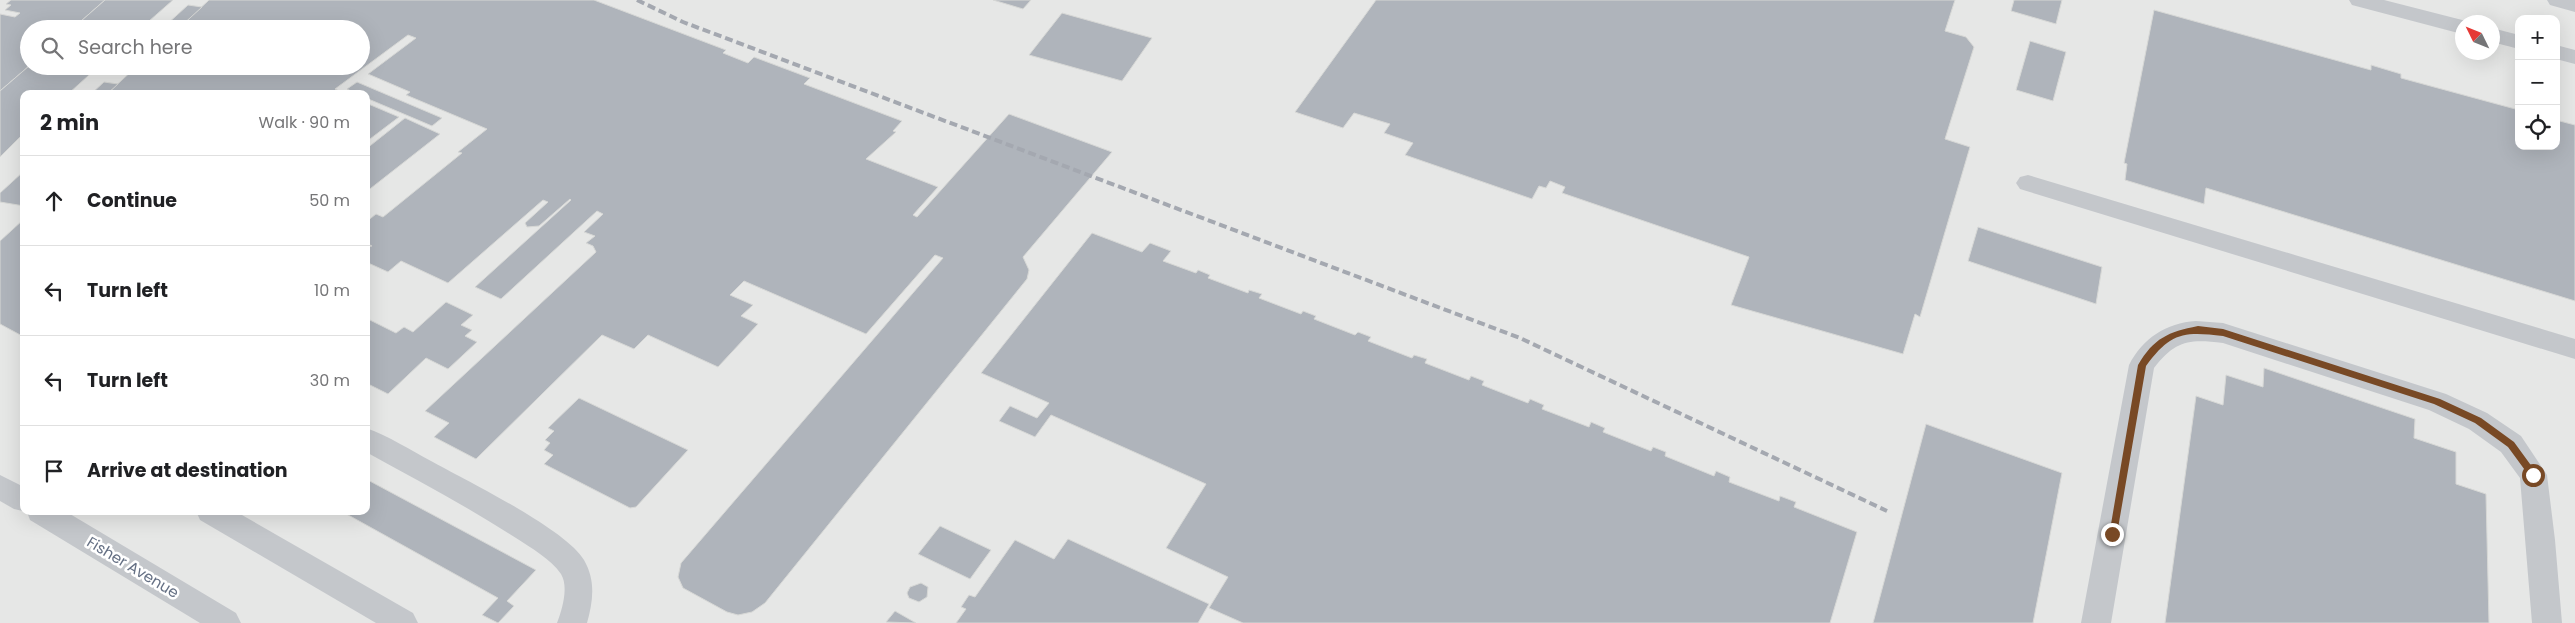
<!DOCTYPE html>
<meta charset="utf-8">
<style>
body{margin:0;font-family:Poppins,sans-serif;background:#f6f6f6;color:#202124}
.controls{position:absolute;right:15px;top:15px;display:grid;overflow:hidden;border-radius:10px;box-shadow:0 5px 20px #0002}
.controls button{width:45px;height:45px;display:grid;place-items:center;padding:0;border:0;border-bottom:1px solid #e0e0e0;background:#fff;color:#202124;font:25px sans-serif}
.compass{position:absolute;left:2455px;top:15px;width:45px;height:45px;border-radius:50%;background:#fff;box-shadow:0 5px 20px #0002;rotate:313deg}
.stop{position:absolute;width:15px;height:15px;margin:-11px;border:4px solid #784925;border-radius:50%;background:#fff}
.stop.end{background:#784925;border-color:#fff;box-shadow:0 1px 5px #0008}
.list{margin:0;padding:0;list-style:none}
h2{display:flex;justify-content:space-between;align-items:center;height:65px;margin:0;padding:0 20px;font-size:21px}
h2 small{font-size:16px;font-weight:400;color:#757577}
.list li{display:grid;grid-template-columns:32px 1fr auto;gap:15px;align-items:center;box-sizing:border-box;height:90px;padding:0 20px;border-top:1px solid #e0e0e0}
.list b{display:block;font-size:19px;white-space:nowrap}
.list em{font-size:16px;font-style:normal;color:#757577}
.icon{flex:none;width:28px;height:28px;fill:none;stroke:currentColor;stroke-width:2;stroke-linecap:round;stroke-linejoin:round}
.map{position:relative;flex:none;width:2575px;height:623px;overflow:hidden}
.search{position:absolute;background:#fff;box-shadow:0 5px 20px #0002;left:20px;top:20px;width:350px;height:55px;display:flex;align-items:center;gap:12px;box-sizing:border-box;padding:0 18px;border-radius:28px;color:#757577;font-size:19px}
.panel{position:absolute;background:#fff;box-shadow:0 5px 20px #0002;left:20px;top:90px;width:350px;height:425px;border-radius:10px}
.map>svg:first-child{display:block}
.built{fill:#e6e7e6;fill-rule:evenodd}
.building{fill:#afb4bb;stroke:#d7d8d6}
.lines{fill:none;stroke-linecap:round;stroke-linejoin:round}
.service{fill:#c4c7cb;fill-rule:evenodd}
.rail{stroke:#a4a8b0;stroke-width:4;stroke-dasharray:8 4;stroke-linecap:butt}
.route{fill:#784925}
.labels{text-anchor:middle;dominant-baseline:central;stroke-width:5;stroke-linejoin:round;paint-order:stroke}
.street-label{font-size:15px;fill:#657084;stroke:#fff}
</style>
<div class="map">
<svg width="2575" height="623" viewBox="0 0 2575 623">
<rect width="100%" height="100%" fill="#f6f6f3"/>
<!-- built -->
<path class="built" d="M0,0h2575v623h-2575zM2519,19h37v127h-37zM2462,22h30v30h-30zM29,29h332v37h-332zM24,94h342v417h-342z"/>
<!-- building -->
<g class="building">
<polygon points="11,0 105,0 72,29 29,29 29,66 0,91 0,14 15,17 20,13 5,10 11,5 6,4"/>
<polygon points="105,0 173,0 140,29 72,29"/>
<polygon points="209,0 594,0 726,50 723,53 748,63 754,57 810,78 804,84 902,121 893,131 896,132 866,159 938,187 913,215 917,217 1009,114 1112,152 1023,257 1029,270 1027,279 765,603 752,612 738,615 727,612 683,588 678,577 681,563 943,258 935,255 866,334 744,281 730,295 753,305 741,316 758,324 718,367 648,335 634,349 602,335 476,459 434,437 449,423 425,411 596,252 593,246 586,243 595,236 584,232 603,214 597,211 501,299 475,287 571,200 570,199 539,226 527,227 525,223 548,202 543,200 448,283 401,261 388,272 366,262 366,247 372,246 366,243 366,222 376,214 383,217 462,153 458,152 487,129 406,95 410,92 368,74 416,38 408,35 335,89 346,94 107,94 137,66 361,66 361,29 178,29"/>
<polygon points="993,0 1031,0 1023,9"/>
<polygon points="1376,0 1955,0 1945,31 1966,37 1974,47 1945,139 1970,147 1920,317 1915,314 1903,354 1731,305 1749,257 1562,193 1565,187 1550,181 1546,188 1539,186 1532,199 1405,155 1413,143 1384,133 1390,124 1354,113 1343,128 1295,112"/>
<polygon points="2014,0 2062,0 2056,24 2011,11"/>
<polygon points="188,5 202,7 179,28 165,26"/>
<polygon points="2154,10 2371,70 2371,65 2401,74 2401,78 2519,110 2519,146 2556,146 2556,120 2575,125 2575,301 2206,188 2204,204 2125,180 2127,164 2124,163"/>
<polygon points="1062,13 1152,38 1122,81 1029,55"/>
<polygon points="2030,41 2066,52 2053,101 2016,90"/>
<polygon points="29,66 99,66 68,94 24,94 24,133 0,157 0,91"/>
<polygon points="104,82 118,84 107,94 91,94"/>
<polygon points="357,82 442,118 432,126 366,98 366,94 357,94 347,89"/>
<polygon points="366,103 399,117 366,142"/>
<polygon points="405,118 440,134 366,192 366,149"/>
<polygon points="24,171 24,206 0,202 0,193"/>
<polygon points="24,219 24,337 0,324 0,241"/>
<polygon points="1978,227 2102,267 2096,304 1968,261"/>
<polygon points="1092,233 1142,252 1150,243 1171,251 1163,261 1196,273 1198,270 1210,275 1208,278 1248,293 1249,290 1262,294 1259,298 1301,314 1303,311 1316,316 1314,319 1355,335 1358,332 1371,337 1368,341 1412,358 1414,355 1427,359 1425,363 1469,380 1471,376 1484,381 1482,385 1528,403 1530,399 1544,405 1542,409 1589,427 1591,422 1605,428 1603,432 1651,451 1653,447 1666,452 1665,456 1714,476 1716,471 1730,477 1729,482 1779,501 1780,496 1796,502 1794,507 1857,532 1830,623 1243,623 1209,608 1228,577 1166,548 1206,484 1051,415 1035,437 999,421 1010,406 1037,418 1049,403 981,373"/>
<polygon points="446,302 473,315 461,325 472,330 465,336 477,342 448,369 426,358 388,394 366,383 366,318 396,333 404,327 413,332"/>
<polygon points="2264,368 2415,419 2414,438 2456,452 2456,484 2486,494 2489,623 2165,623 2196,396 2223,405 2226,375 2263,387"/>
<polygon points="579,398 688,450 636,507 630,508 544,464 553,455 544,450 550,443 545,440 554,431 548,428"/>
<polygon points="1926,424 2062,473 2033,623 1873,623"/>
<polygon points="366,479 536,570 507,601 514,606 498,623 482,615 498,598 341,511 366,511"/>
<polygon points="940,526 991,550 970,579 918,554"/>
<polygon points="1068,539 1209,604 1198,623 956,623 966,609 961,607 969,595 975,597 1015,540 1054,559"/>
<polygon points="921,583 928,587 927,597 919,602 909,598 907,593 910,587"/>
<polygon points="895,611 916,623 886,622"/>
</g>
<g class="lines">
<!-- service -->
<g class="service">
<polygon points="2349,0 2384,0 2470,22 2462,22 2462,34 2352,5"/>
<polygon points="2547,0 2575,0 2575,12 2550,5"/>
<polygon points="2492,28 2519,35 2519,49 2492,42"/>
<polygon points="2556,45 2575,50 2575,64 2556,59"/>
<polygon points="2028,175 2575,339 2575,359 2020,189 2016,183 2020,177"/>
<path d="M2196,321l27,2 223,71 41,19 34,23 26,39 8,65 7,83h-30l-12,-145 -19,-26 -32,-23 -40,-19 -206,-67c-34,-4 -47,-3 -69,25l-43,255h-30l48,-258c14,-27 37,-42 67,-44z"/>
<path d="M366,428c23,8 44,22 65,33 34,19 135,68 153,99 12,21 9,41 3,63h-30c5,-13 12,-36 4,-49 -10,-15 -30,-26 -45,-36 -48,-31 -99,-58 -150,-86z"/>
<polygon points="0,475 24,487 24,511 65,511 236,613 241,623 200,623 30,520 27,512 14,509 0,501"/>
<polygon points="196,511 235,511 413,613 418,623 376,623 200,520"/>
</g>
<!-- rail -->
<polyline class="rail" points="637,0 683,22 1520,338 1887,511"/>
</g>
<!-- route -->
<path class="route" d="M2198,326l25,3 217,70 41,19 33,24 24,33 -1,2h-7l-22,-30 -33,-24 -41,-19 -211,-68c-40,-5 -53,-3 -77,30l-29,168 -1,2h-7l29,-171c16,-27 30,-33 60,-39z"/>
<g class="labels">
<!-- street labels -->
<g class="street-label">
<text transform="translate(133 567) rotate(31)">Fisher Avenue</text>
</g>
</g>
</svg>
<div class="controls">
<button>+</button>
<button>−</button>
<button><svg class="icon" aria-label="locate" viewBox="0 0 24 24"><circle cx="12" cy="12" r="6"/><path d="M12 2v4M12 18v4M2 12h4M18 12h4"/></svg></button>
</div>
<svg class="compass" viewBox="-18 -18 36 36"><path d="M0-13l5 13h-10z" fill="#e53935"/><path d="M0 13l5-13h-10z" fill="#757577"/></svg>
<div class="stop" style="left:2533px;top:475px"></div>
<div class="stop end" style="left:2112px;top:534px"></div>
<div class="search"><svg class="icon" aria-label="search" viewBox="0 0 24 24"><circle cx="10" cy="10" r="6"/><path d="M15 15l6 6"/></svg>Search here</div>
<section class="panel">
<h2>2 min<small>Walk · 90 m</small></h2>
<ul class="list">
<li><svg class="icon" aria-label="ahead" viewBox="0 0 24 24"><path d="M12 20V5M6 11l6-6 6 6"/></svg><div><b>Continue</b></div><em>50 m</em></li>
<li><svg class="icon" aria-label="left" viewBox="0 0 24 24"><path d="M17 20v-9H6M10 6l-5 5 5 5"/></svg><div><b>Turn left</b></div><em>10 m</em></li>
<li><svg class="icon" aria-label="left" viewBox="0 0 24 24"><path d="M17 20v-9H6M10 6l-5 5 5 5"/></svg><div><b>Turn left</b></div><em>30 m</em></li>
<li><svg class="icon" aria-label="arrive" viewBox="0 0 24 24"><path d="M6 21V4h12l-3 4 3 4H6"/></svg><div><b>Arrive at destination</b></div></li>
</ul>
</section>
</div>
